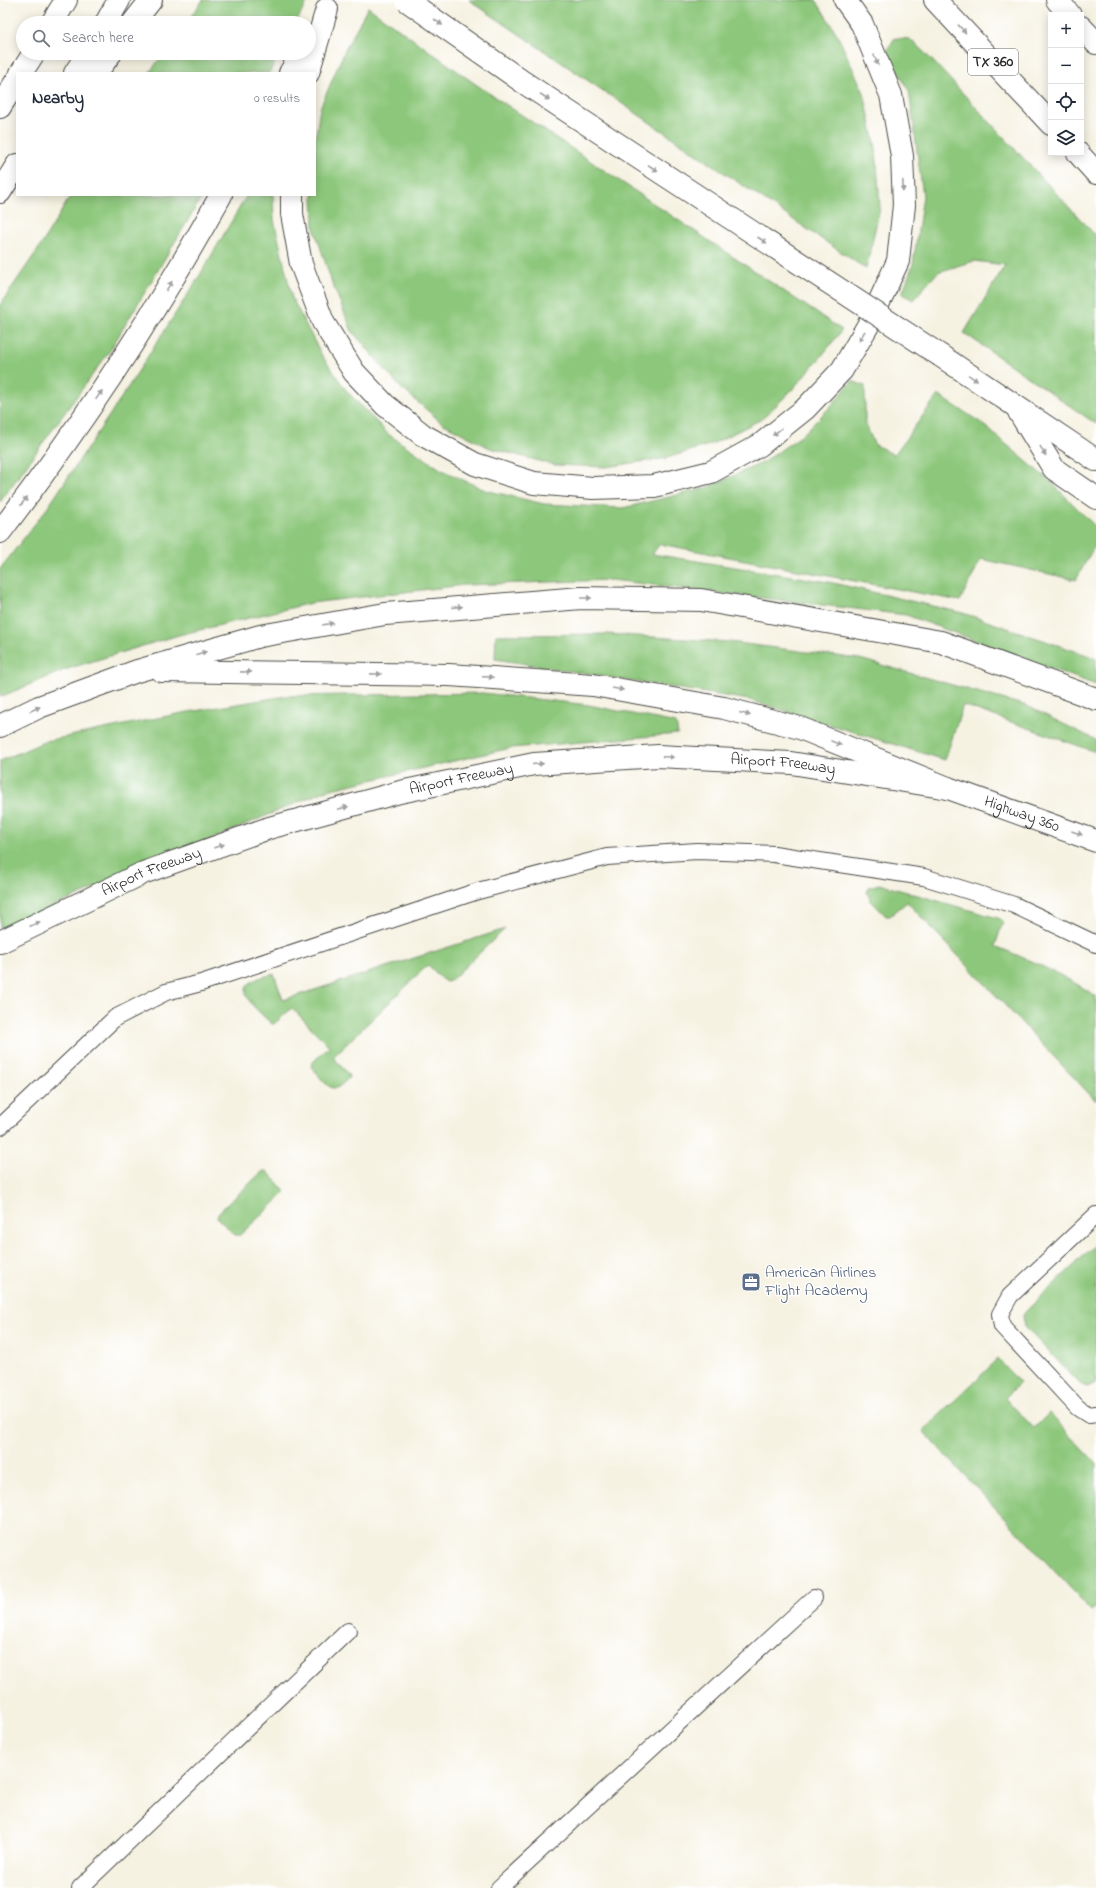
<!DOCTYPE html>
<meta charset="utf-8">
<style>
body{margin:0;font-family:"Indie Flower",sans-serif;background:#f6f6f7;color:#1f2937}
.controls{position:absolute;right:12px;top:12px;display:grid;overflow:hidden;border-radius:0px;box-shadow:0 2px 10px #0003}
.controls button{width:36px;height:36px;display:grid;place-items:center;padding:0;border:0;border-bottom:1px solid #e0e1e3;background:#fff;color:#1f2937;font:20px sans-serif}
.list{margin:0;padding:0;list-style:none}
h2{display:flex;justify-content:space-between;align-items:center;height:52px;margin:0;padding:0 16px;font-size:17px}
h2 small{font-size:13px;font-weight:400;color:#747a83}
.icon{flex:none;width:22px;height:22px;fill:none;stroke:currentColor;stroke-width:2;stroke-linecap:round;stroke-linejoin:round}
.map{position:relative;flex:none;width:1096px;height:1888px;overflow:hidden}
.search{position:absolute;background:#fff;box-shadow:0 2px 10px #0003;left:16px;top:16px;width:300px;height:44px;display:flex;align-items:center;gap:10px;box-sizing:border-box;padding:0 14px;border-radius:22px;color:#747a83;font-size:15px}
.panel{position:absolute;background:#fff;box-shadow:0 2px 10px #0003;left:16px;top:72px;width:300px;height:124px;border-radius:0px}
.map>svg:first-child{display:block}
.green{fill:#8dc77b;stroke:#5c7953}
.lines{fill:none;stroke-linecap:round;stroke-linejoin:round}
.lane-casing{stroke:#494946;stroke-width:18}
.secondary-casing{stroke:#494946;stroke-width:24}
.highway-casing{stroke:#494946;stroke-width:24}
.lane{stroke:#fff;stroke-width:16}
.secondary{stroke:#fff;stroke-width:22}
.highway{stroke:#fff;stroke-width:22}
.highway-bridge-casing{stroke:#494946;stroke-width:24;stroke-linecap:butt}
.highway-bridge{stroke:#fff;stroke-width:22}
.oneway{fill:#a0a0a0}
.labels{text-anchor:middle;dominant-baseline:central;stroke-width:3;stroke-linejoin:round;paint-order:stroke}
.shield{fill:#fff;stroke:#6b6b6b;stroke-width:1}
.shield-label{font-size:15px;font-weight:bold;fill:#2b2b2b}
.street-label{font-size:16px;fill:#2b2b2b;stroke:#fff}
.service-label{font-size:16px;fill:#4e5e75;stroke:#fff;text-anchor:start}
</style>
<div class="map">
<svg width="1096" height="1888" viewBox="0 0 1096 1888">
<rect width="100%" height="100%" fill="#fff"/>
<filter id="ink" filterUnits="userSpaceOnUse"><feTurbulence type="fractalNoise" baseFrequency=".025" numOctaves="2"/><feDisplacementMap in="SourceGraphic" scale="8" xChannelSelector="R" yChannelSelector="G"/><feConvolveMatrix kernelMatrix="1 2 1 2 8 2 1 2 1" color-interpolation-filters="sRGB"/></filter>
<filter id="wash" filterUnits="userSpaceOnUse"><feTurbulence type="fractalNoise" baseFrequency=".012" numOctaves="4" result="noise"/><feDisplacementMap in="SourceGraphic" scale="16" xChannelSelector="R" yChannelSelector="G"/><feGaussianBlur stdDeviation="0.9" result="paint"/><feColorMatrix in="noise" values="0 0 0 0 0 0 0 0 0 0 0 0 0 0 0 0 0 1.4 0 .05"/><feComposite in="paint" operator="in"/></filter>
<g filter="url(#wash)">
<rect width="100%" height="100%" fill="#f6f2e2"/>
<!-- green -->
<g class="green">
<polygon points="203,0 308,0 296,23 186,23"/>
<polygon points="469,0 816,0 837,34 864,93 876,148 880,208 866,269"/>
<polygon points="368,7 474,83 842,330 821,357 790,392 762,419 712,444 667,458 606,467 555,465 490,448 442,423 399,386 352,331 332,283 314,228 313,195 315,195 315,141 320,108 345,50"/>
<polygon points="895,38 910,39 930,58 1096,236 1096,424 964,333 1005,265 974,261 938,272 913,300 902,294 913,264 923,196 909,91 886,51"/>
<polygon points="164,53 280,53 269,73 149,73"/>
<polygon points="71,195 203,195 109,352 0,502 0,305 43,242"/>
<polygon points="247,195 273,195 274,220 292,298 321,354 346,390 388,434 442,470 485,490 544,504 623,508 706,488 762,463 801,436 831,406 852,381 865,386 865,422 874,444 894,455 938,395 980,422 1052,483 1096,527 1096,543 1076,580 981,559 960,601 660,544 652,554 829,582 963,613 1096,658 1096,685 906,615 611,580 464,585 311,603 179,635 67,669 0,697 0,569 48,507 123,395 197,280"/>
<polygon points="607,634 730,642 860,659 1027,706 1096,740 1096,752 963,705 945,760 749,700 495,659 496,635"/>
<polygon points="483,693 589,705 676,723 678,734 511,748 327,790 0,929 0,761 46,741 182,713 286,696"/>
<path d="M879,884l122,35 2,3 -8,24c35,14 69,29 101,50v105l-189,-199 -17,14h-4l-15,-15 -4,-9 2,-5z"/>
<path d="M505,929l-55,52 -3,1 -3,-1 -16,-16 -95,92 15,17 1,4c-4,3 -9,9 -13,10 -9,2 -19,-16 -25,-21l1,-4 17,-17 -37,-38 -18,16h-2c-9,-9 -40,-32 -19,-43 6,-4 14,-5 21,-7l9,26z"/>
<polygon points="263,1171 267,1171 284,1190 284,1194 240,1235 235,1235 217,1218 218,1213"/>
<polygon points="1096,1244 1096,1383 1087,1387 1080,1384 1025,1327 1023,1316 1025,1312"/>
<polygon points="998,1359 1020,1383 1005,1398 1034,1428 1049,1413 1096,1463 1096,1606 1091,1610 923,1431"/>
</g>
</g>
<g filter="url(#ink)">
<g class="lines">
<!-- lane casing -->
<g class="lane-casing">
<g id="lane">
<polyline points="0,1127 115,1018 166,992 201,983 478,891 607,857 697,851 774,854 924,877 1014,905 1096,944"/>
<polyline points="1096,1215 1010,1296 1000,1314 1002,1326 1078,1408 1089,1415 1096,1414"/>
<polyline points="80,1888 348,1631"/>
<polyline points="499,1888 814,1598"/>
</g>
</g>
<!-- secondary casing -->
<g class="secondary-casing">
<g id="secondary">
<path id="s1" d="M0,942l143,-69 126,-45 131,-36 134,-28 124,-8 133,7 157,25 148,53"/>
</g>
</g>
<!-- highway casing -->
<g class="highway-casing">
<g id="highway">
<polyline points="935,0 1051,124"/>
<polyline points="1057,0 1070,15"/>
<polyline points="52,23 66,0"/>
<polyline points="106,23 119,0"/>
<polyline points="133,23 151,0"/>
<polyline points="1081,27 1096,43"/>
<polyline points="21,73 34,53"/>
<polyline points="75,73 88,53"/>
<polyline points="96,73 111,53"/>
<polyline points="290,73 302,53"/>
<polyline points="308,73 327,9"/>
<polyline points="0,107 17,80"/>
<polyline points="1078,153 1096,173"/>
<polyline points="0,192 17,165"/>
<polyline points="292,195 292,214 301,264 323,322 354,372 385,405 423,435 475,464 534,483 593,488 654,486 711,472 760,445 805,409 842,370 870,322 898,261 904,205 902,156 891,95 862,24 845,0"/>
<polyline points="941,356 1096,460"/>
<polyline points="1019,412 1054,469 1096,498"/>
<path d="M0,532c82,-107 156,-219 221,-337"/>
<polyline points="162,671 449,675 593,685 724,708 800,728 948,788"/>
<polyline points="0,726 39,707 137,671 260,636 385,614 581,598 701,600 941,642 1096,699"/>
</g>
</g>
<!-- lane -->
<use href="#lane" class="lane"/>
<!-- secondary -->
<use href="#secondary" class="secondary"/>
<!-- highway -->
<use href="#highway" class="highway"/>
<!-- highway-bridge casing -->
<g class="highway-bridge-casing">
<polyline id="highway-bridge" points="406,0 523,82 941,356"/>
</g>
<!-- highway-bridge -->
<use href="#highway-bridge" class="highway-bridge"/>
</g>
<!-- one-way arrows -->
<defs><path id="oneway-solid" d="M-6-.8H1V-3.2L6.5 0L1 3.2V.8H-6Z"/></defs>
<g class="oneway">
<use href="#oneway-solid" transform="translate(438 22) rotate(35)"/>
<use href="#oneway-solid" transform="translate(962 29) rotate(47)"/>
<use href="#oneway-solid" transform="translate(876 60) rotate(68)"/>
<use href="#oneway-solid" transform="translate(545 97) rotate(33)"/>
<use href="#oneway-solid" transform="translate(653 168) rotate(33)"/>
<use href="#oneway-solid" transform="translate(903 186) rotate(88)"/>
<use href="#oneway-solid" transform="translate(762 240) rotate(33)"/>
<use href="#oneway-solid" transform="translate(169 286) rotate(-58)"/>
<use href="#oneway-solid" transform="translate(862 336) rotate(120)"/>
<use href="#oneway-solid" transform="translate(973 378) rotate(34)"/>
<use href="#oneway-solid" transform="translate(99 395) rotate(-55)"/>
<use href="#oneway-solid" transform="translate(777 432) rotate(141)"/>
<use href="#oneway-solid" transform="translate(1043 451) rotate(59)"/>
<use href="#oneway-solid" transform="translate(24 501) rotate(-52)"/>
<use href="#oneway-solid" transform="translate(586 598)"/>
<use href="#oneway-solid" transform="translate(457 607) rotate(-5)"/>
<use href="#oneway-solid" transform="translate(328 624) rotate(-10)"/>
<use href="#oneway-solid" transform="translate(201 653) rotate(-16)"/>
<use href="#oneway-solid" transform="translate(246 672) rotate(1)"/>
<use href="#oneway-solid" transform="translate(376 674) rotate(1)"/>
<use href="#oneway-solid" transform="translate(488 677) rotate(4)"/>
<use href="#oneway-solid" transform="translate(618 689) rotate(10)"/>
<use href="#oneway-solid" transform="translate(35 709) rotate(-25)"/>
<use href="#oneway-solid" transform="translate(745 714) rotate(15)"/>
<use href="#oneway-solid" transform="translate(836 743) rotate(22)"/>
<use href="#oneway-solid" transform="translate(668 757) rotate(3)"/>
<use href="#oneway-solid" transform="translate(538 764) rotate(-5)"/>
<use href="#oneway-solid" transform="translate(343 808) rotate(-15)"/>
<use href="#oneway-solid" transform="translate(1077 833) rotate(20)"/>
<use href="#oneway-solid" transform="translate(219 846) rotate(-19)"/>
<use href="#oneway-solid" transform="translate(35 924) rotate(-25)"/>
</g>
</g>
<!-- icons -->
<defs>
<g id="office-square" transform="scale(1)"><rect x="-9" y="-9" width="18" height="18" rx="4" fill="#5c6f8a" stroke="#fff"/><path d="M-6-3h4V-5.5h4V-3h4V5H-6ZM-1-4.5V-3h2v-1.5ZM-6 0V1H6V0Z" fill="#fff"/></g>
</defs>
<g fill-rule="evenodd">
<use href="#office-square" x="751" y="1282"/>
</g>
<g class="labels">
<!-- shield labels -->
<rect class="shield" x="968" y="49" width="50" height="26" rx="3"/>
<g class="shield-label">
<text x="993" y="62">TX 360</text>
</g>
<!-- street labels -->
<g class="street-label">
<text stroke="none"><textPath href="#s1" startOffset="815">Airport Freeway</textPath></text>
<text stroke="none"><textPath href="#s1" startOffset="491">Airport Freeway</textPath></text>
<text stroke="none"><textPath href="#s1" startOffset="1060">Highway 360</textPath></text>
<text stroke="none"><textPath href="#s1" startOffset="167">Airport Freeway</textPath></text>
</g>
<!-- service labels -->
<g class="service-label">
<text x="765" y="1273">American Airlines<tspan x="765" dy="18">Flight Academy</tspan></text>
</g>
</g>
</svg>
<div class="controls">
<button>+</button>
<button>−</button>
<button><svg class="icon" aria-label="locate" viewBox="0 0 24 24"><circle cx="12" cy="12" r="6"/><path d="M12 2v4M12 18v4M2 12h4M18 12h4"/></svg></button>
<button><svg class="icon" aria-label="layers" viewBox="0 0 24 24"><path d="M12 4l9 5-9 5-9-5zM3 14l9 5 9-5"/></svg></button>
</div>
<div class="search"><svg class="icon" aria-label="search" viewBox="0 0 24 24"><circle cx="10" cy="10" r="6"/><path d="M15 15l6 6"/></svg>Search here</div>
<section class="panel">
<h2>Nearby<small>0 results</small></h2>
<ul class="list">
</ul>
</section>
</div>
